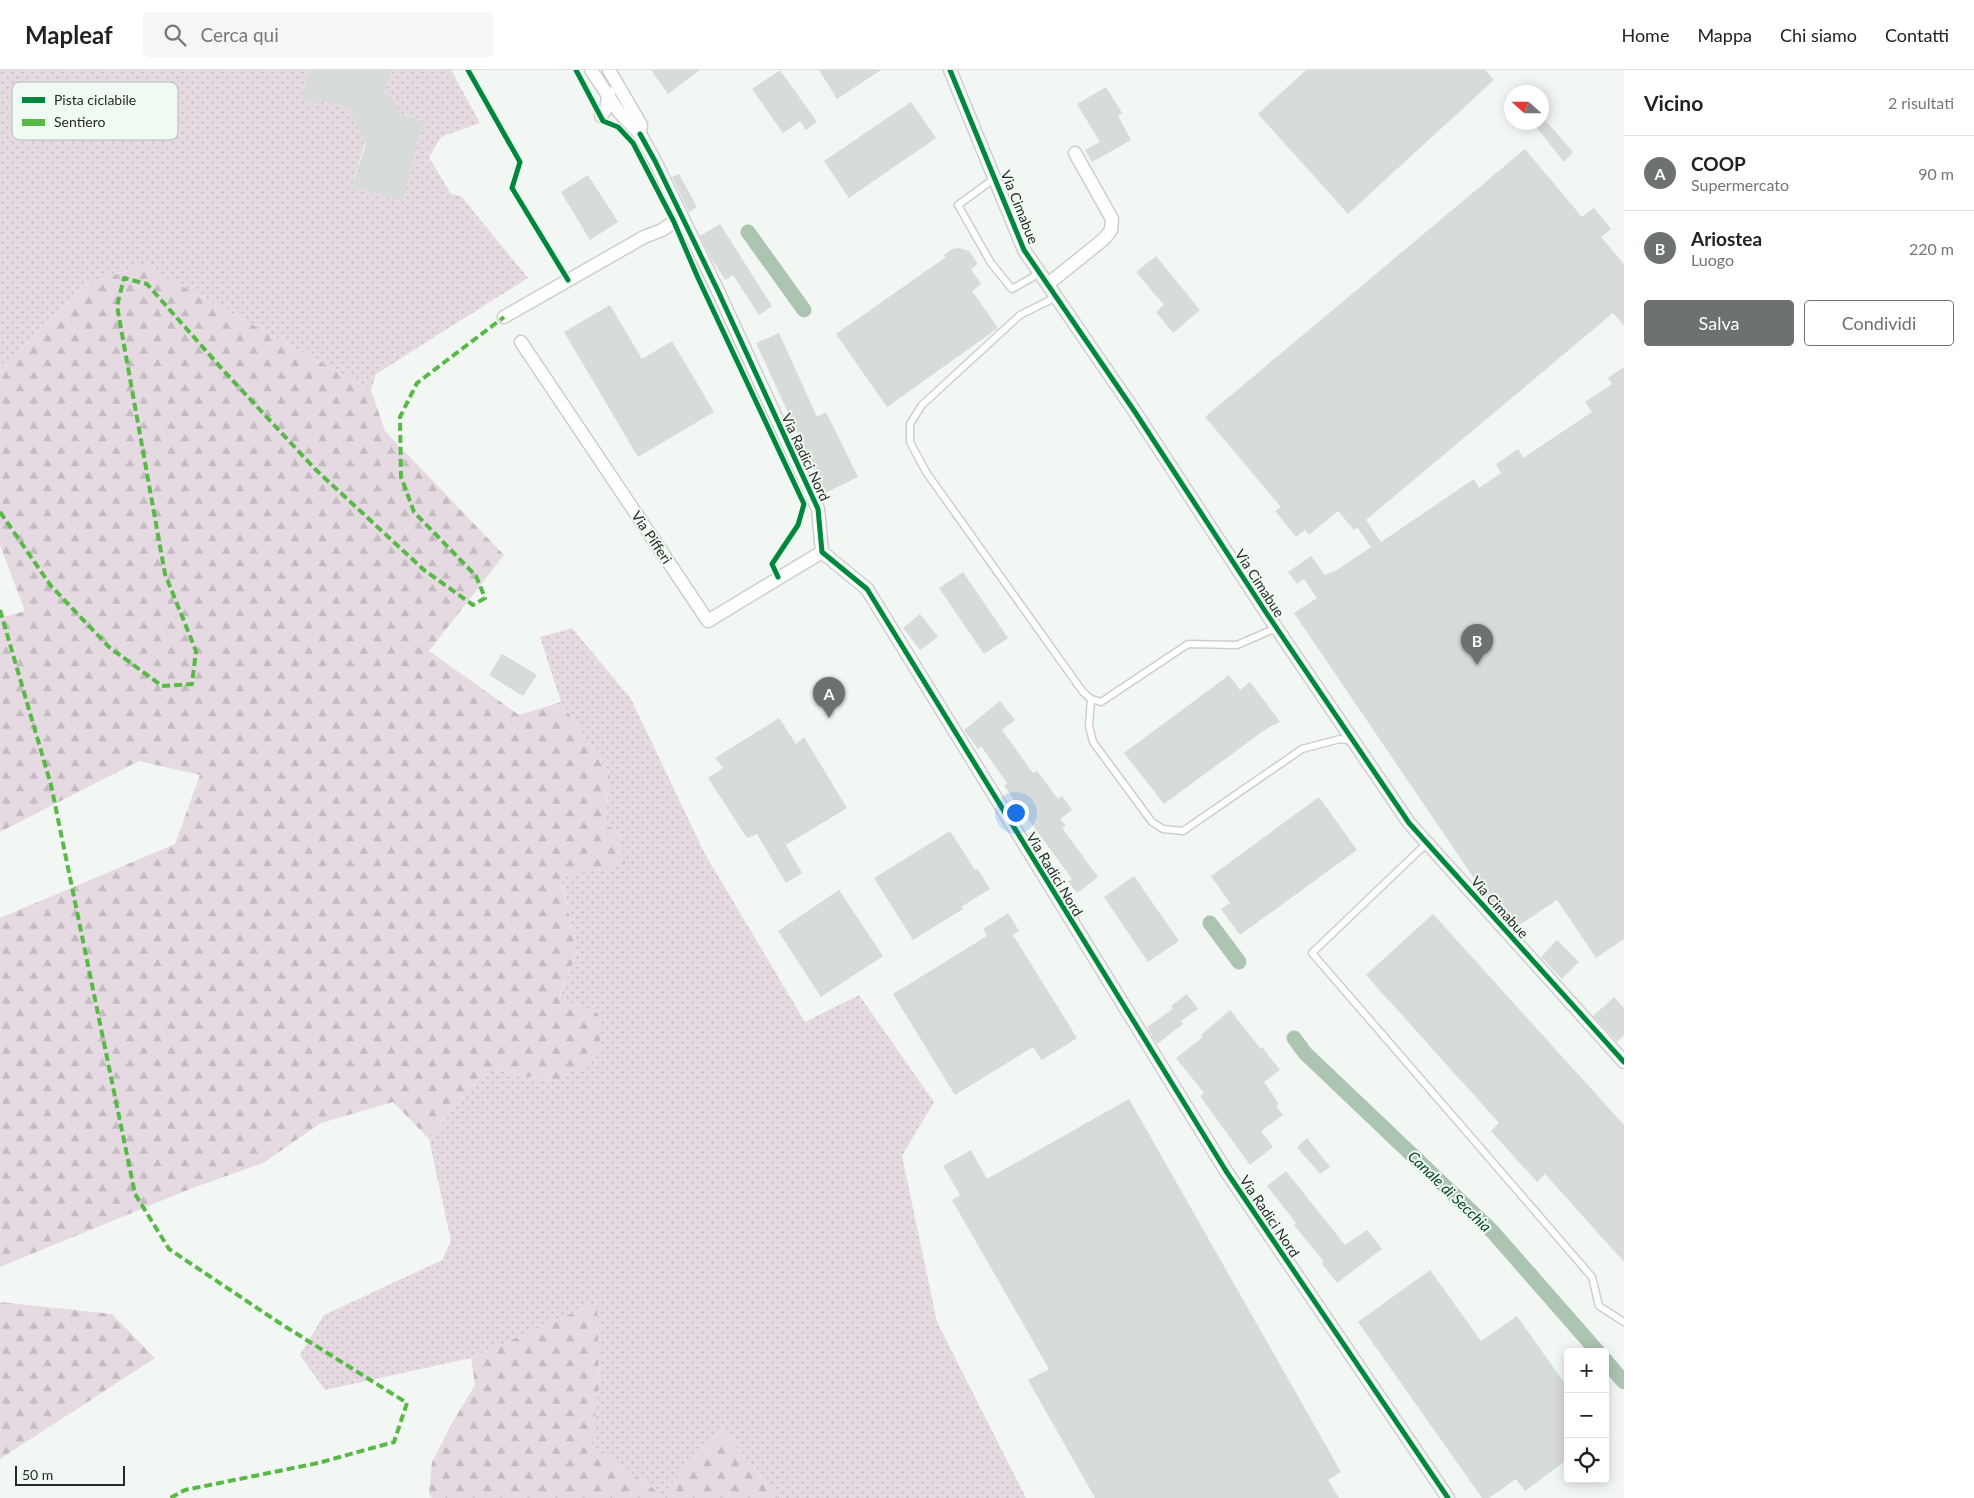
<!DOCTYPE html>
<html lang="it">
<meta charset="utf-8">
<style>
body{margin:0;font-family:Lato,sans-serif;background:#f6f6f6;color:#222}
.controls{position:absolute;right:15px;bottom:15px;display:grid;overflow:hidden;border-radius:5px;box-shadow:0 2px 12px #0003}
.controls button{width:45px;height:45px;display:grid;place-items:center;padding:0;border:0;border-bottom:1px solid #e0e0e0;background:#fff;color:#222;font:25px sans-serif}
.compass{position:absolute;left:1504px;top:15px;width:45px;height:45px;border-radius:50%;background:#fff;box-shadow:0 2px 12px #0003;rotate:291deg}
.scale{position:absolute;left:15px;bottom:12px;width:110px;box-sizing:border-box;padding-left:5px;border:2px solid #262a27;border-top:0;font-size:14px;line-height:18px;white-space:nowrap;color:#262a27;-webkit-text-stroke:4px #effaf2;paint-order:stroke}
.you{position:absolute;left:1015px;top:742px;width:18px;height:18px;margin:-12px;border:4px solid #fff;border-radius:50%;background:#1a73e8;box-shadow:0 0 0 8px #1a73e833}
.badge{display:grid;place-items:center;width:32px;height:32px;border-radius:50%;background:#6d726e;color:#fff;font-size:16px;font-weight:700}
.pin{position:absolute;translate:-50% -41px;filter:drop-shadow(0 1px 2px #0008)}
.pin::after{content:'';position:absolute;top:26px;width:18px;height:15px;background:inherit;clip-path:polygon(0 0,100% 0,50% 100%)}
.list{margin:0;padding:0;list-style:none}
h2{display:flex;justify-content:space-between;align-items:center;height:65px;margin:0;padding:0 20px;font-size:21px}
h2 small{font-size:16px;font-weight:400;color:#767676}
.list li{display:grid;grid-template-columns:32px 1fr auto;gap:15px;align-items:center;box-sizing:border-box;height:75px;padding:0 20px;border-top:1px solid #e0e0e0}
.list b{display:block;font-size:19px;white-space:nowrap}
.list p{margin:0;font-size:16px;white-space:nowrap;color:#767676}
.list em{font-size:16px;font-style:normal;color:#767676}
.actions{display:flex;gap:10px;padding:15px 20px}
.actions a{flex:1;padding:11px 0;border:1px solid #6d726e;border-radius:5px;text-align:center;font-size:18px;color:#6d726e}
.actions .main{background:#6d726e;color:#fff}
.icon{flex:none;width:28px;height:28px;fill:none;stroke:currentColor;stroke-width:2;stroke-linecap:round;stroke-linejoin:round}
.map{position:relative;flex:none;width:1624px;height:1428px;overflow:hidden}
header{display:flex;align-items:center;gap:30px;box-sizing:border-box;height:70px;padding:0 25px;background:#fff;border-bottom:1px solid #e0e0e0}
header strong{font-size:24px}
nav{display:flex;gap:28px;margin-inline-start:auto;font-size:18px}
.search{width:350px;height:45px;background:#f6f6f6;display:flex;align-items:center;gap:12px;box-sizing:border-box;padding:0 18px;border-radius:5px;color:#767676;font-size:19px}
main{display:flex}
aside{flex:1;background:#fff}
.map>svg:first-child{display:block}
.grass{fill:url(#grass-dots)}
.forest{fill:url(#forest-firs)}
.lines{fill:none;stroke-linecap:round;stroke-linejoin:round}
.canal{stroke:#abc5b2;stroke-width:15}
.building{fill:#d8dcd9}
.service-casing{stroke:#ccd0cd;stroke-width:9}
.minor-casing{stroke:#ccd0cd;stroke-width:15}
.service{stroke:#fdfefd;stroke-width:6}
.minor{stroke:#fdfefd;stroke-width:12}
.quiet{stroke:#58b947;stroke-width:4;stroke-dasharray:8 4;stroke-linecap:butt}
.cycleway-casing{stroke:#effaf2;stroke-width:8}
.cycleway{stroke:#00873e;stroke-width:5}
.labels{text-anchor:middle;dominant-baseline:central;stroke-width:4;stroke-linejoin:round;paint-order:stroke}
.street-label{font-size:14px;fill:#262a27;stroke:#effaf2}
.water-label{font-size:15px;font-style:italic;fill:#064626;stroke:#effaf2}
.key{fill:#effaf2;stroke:#b3bcb5;stroke-width:1}
.key-label{font-size:14px;fill:#262a27}
</style>
<header>
<strong>Mapleaf</strong>
<div class="search"><svg class="icon" aria-label="search" viewBox="0 0 24 24"><circle cx="10" cy="10" r="6"/><path d="M15 15l6 6"/></svg>Cerca qui</div>
<nav><a>Home</a><a>Mappa</a><a>Chi siamo</a><a>Contatti</a></nav>
</header>
<main>
<div class="map">
<svg width="1624" height="1428" viewBox="0 0 1624 1428">
<defs>
<pattern id="grass-dots" width="8" height="8" patternUnits="userSpaceOnUse" patternTransform="scale(1.25)"><rect width="8" height="8" fill="#e5dae1"/><path d="M2 2h.1M6 6h.1" fill="none" stroke="#c4bbc1" stroke-width="1.8" stroke-linecap="round"/></pattern>
<pattern id="forest-firs" width="22" height="20" patternUnits="userSpaceOnUse" patternTransform="scale(1.25)"><rect width="22" height="20" fill="#e5dae1"/><path d="M5 1l3.5 6h-7zM16 11l3.5 6h-7z" fill="#c4bbc1"/></pattern>
</defs>
<rect width="100%" height="100%" fill="#f2f7f3"/>
<!-- grass -->
<g class="grass">
<polygon points="0,0 310,0 301,30 318,35 320,30 358,40 352,44 360,62 369,59 352,116 403,132 423,50 397,43 398,40 391,25 384,23 393,0 451,0 480,53 441,67 429,87 451,124 461,126 528,208 376,304 371,320 144,195 85,215 0,302"/>
<polygon points="572,558 631,629 705,784 805,952 859,925 934,1032 902,1086 937,1252 1026,1428 778,1428 722,1359 662,1425 591,1376 599,1312 597,1232 471,1288 325,1320 300,1285 324,1245 442,1190 451,1171 429,1069 487,998 556,1012 559,929 577,882 561,807 625,794 605,756 610,704 561,632 540,567"/>
</g>
<!-- forest -->
<g class="forest">
<polygon points="144,195 371,320 385,361 504,485 429,581 519,645 561,632 610,704 605,756 618,760 625,794 561,808 577,882 559,928 598,943 601,984 556,1012 487,998 429,1069 393,1032 321,1053 263,1093 195,1117 0,1197 0,848 175,774 200,705 139,691 0,762 0,548 25,541 0,475 0,302 85,215"/>
<polygon points="0,1232 112,1244 155,1288 0,1389"/>
<polygon points="597,1232 599,1312 592,1376 662,1425 722,1359 778,1428 432,1428 429,1423 432,1392 451,1355 475,1315 471,1288"/>
</g>
<g class="lines">
<!-- canal -->
<g class="canal">
<polyline points="748,162 804,240"/>
<polyline points="1210,853 1239,892"/>
<polyline points="1294,968 1305,983 1492,1161 1598,1282"/>
<polyline points="1605,1290 1624,1312"/>
</g>
</g>
<!-- building -->
<g class="building">
<polygon points="310,0 393,0 384,23 391,25 400,44 423,50 403,132 352,116 366,74 349,38 320,30 318,35 301,30"/>
<polygon points="651,0 700,0 668,24"/>
<polygon points="780,0 817,52 806,60 800,51 783,63 752,19"/>
<polygon points="819,0 881,0 837,29"/>
<polygon points="1306,0 1485,0 1494,10 1348,144 1258,44"/>
<polygon points="1106,17 1122,43 1118,46 1131,70 1092,92 1085,80 1100,72 1077,34"/>
<polygon points="911,32 936,68 849,128 824,91"/>
<polygon points="1545,50 1573,82 1564,92 1537,58"/>
<polygon points="1525,79 1582,147 1594,138 1611,159 1601,167 1624,194 1624,256 1613,243 1366,450 1381,472 1474,409 1479,418 1501,403 1496,394 1518,379 1523,388 1592,342 1585,332 1612,314 1608,308 1624,297 1624,869 1596,888 1557,830 1515,858 1488,829 1294,543 1317,528 1304,509 1297,514 1288,502 1311,486 1325,505 1331,502 1332,503 1371,477 1357,457 1354,460 1338,441 1309,465 1305,460 1296,467 1275,441 1281,437 1205,347"/>
<polygon points="679,104 697,137 689,142 672,107"/>
<polygon points="588,105 618,152 590,170 561,122"/>
<polygon points="720,154 772,236 759,245 733,205 725,210 711,188 700,166"/>
<polygon points="959,178 969,181 978,194 971,199 981,214 972,221 998,258 887,337 836,264 946,187 944,185 952,179"/>
<polygon points="1156,186 1200,240 1173,263 1156,242 1164,235 1136,202"/>
<polygon points="610,235 642,289 672,271 714,342 638,387 564,262"/>
<polygon points="779,263 817,347 826,342 858,407 825,423 756,273"/>
<polygon points="963,502 1008,568 984,584 939,518"/>
<polygon points="920,544 938,567 920,580 903,558"/>
<polygon points="502,584 537,605 523,626 489,605"/>
<polygon points="1229,605 1240,620 1250,612 1280,652 1266,659 1164,734 1124,683"/>
<polygon points="1000,631 1015,650 1002,660 1033,703 1037,701 1058,729 1062,726 1072,740 1060,749 1066,756 1062,758 1098,807 1077,823 1068,811 1072,809 1004,716 1007,713 981,676 978,679 964,660"/>
<polygon points="779,648 796,674 804,667 847,738 786,775 802,803 786,813 757,764 747,768 708,708 723,698 715,688"/>
<polygon points="1319,727 1357,780 1240,865 1221,839 1230,833 1211,806"/>
<polygon points="950,761 975,800 978,799 990,819 961,837 963,839 913,870 874,808"/>
<polygon points="1134,806 1179,871 1148,892 1104,827"/>
<polygon points="839,820 883,886 821,927 778,861"/>
<polygon points="1008,843 1019,861 1013,865 1077,968 1042,990 1033,977 955,1025 893,924 987,866 983,859"/>
<polygon points="1433,844 1624,1055 1624,1192 1545,1104 1537,1112 1491,1061 1499,1053 1366,905"/>
<polygon points="1557,870 1579,892 1562,909 1541,887"/>
<polygon points="1187,924 1198,939 1181,951 1183,954 1157,974 1147,957 1173,939 1171,936"/>
<polygon points="1614,927 1624,938 1624,965 1617,972 1593,946"/>
<polygon points="1230,940 1261,979 1262,977 1280,1000 1264,1012 1279,1034 1276,1036 1283,1045 1261,1061 1273,1077 1250,1095 1200,1026 1204,1023 1176,988 1203,967 1201,965"/>
<polygon points="1129,1029 1341,1402 1328,1410 1339,1428 1095,1428 1028,1310 1049,1299 952,1130 960,1125 943,1096 971,1080 987,1109"/>
<polygon points="1307,1068 1330,1097 1320,1104 1297,1077"/>
<polygon points="1286,1101 1345,1175 1367,1160 1382,1179 1337,1213 1322,1194 1324,1192 1294,1155 1296,1153 1267,1116"/>
<polygon points="1430,1200 1481,1271 1517,1246 1568,1318 1568,1389 1525,1421 1516,1409 1489,1428 1482,1428 1358,1252"/>
</g>
<g class="lines">
<!-- service casing -->
<g class="service-casing">
<g id="service">
<polyline points="995,108 958,135 991,193 1012,219 1040,203"/>
<polyline points="1056,227 1020,245 922,335 910,354 910,372 926,402 1083,622 1091,629 1101,632 1188,574 1237,575 1276,558"/>
<polyline points="1091,629 1089,656 1093,672 1152,752 1163,759 1183,761 1302,679 1340,669 1353,671"/>
<polyline points="1427,773 1312,883 1592,1207 1599,1236 1624,1252"/>
</g>
</g>
<!-- minor casing -->
<g class="minor-casing">
<g id="minor">
<polyline points="591,0 619,42 640,64 655,91 718,221 818,439 822,482 867,519 1226,1101 1448,1428"/>
<polyline points="609,0 641,55 640,62"/>
<polyline points="950,0 1024,180 1135,342 1267,544 1409,753 1624,992"/>
<polyline points="601,46 606,39 609,23"/>
<polyline points="1048,214 1104,169 1111,160 1112,149 1075,83"/>
<polyline points="504,247 644,167 662,160 681,147"/>
<polyline points="521,272 708,551 822,482"/>
</g>
</g>
<!-- service -->
<use href="#service" class="service"/>
<!-- minor -->
<use href="#minor" class="minor"/>
<!-- quiet -->
<g class="quiet">
<polyline points="0,442 51,516 109,577 162,616 192,614 196,581 165,504 117,236 124,208 147,214 222,299 316,400 424,500 473,535 485,528 476,506 414,442 401,407 400,347 417,313 504,247"/>
<polyline points="0,540 51,715 135,1124 169,1179 278,1252 407,1333 394,1372 318,1393 185,1420 170,1428"/>
</g>
<!-- cycleway casing -->
<g class="cycleway-casing">
<g id="cycleway">
<polyline points="468,0 520,92 512,118 568,210"/>
<polyline points="576,0 603,51 618,57 633,73 674,152 698,208 804,434 798,455 772,494 778,507"/>
<polyline points="950,0 1024,180 1135,342 1267,544 1409,753 1624,992"/>
<polyline points="640,64 655,91 718,221 818,439 822,482 867,519 1226,1101 1448,1428"/>
</g>
</g>
<!-- cycleway -->
<use href="#cycleway" class="cycleway"/>
</g>
<g class="labels">
<!-- street labels -->
<g class="street-label">
<text transform="translate(1020 137) rotate(68)">Via Cimabue</text>
<text transform="translate(806 387) rotate(65)">Via Radici Nord</text>
<text transform="translate(652 467) rotate(56)">Via Pifferi</text>
<text transform="translate(1260 513) rotate(57)">Via Cimabue</text>
<text transform="translate(1055 804) rotate(59)">Via Radici Nord</text>
<text transform="translate(1500 837) rotate(48)">Via Cimabue</text>
<text transform="translate(1270 1146) rotate(56)">Via Radici Nord</text>
</g>
<!-- water labels -->
<g class="water-label">
<text transform="translate(1450 1121) rotate(44)">Canale di Secchia</text>
</g>
</g>
<!-- legend -->
<rect x="12" y="12" width="166" height="58" rx="8" class="key"/>
<rect x="22" y="27" width="23" height="6" fill="#00873e"/>
<rect x="22" y="49" width="23" height="7" fill="#58b947"/>
<g class="key-label">
<text x="54" y="35">Pista ciclabile</text>
<text x="54" y="57">Sentiero</text>
</g>
</svg>
<div class="controls">
<button>+</button>
<button>−</button>
<button><svg class="icon" aria-label="locate" viewBox="0 0 24 24"><circle cx="12" cy="12" r="6"/><path d="M12 2v4M12 18v4M2 12h4M18 12h4"/></svg></button>
</div>
<svg class="compass" viewBox="-18 -18 36 36"><path d="M0-13l5 13h-10z" fill="#e53935"/><path d="M0 13l5-13h-10z" fill="#767676"/></svg>
<div class="scale">50 m</div>
<div class="you"></div>
<div class="pin badge" style="left:829px;top:648px">A</div>
<div class="pin badge" style="left:1477px;top:595px">B</div>
</div>
<aside>
<h2>Vicino<small>2 risultati</small></h2>
<ul class="list">
<li><span class="badge">A</span><div><b>COOP</b><p>Supermercato</p></div><em>90 m</em></li>
<li><span class="badge">B</span><div><b>Ariostea</b><p>Luogo</p></div><em>220 m</em></li>
</ul>
<div class="actions"><a class="main">Salva</a><a>Condividi</a></div>
</aside>
</main>
